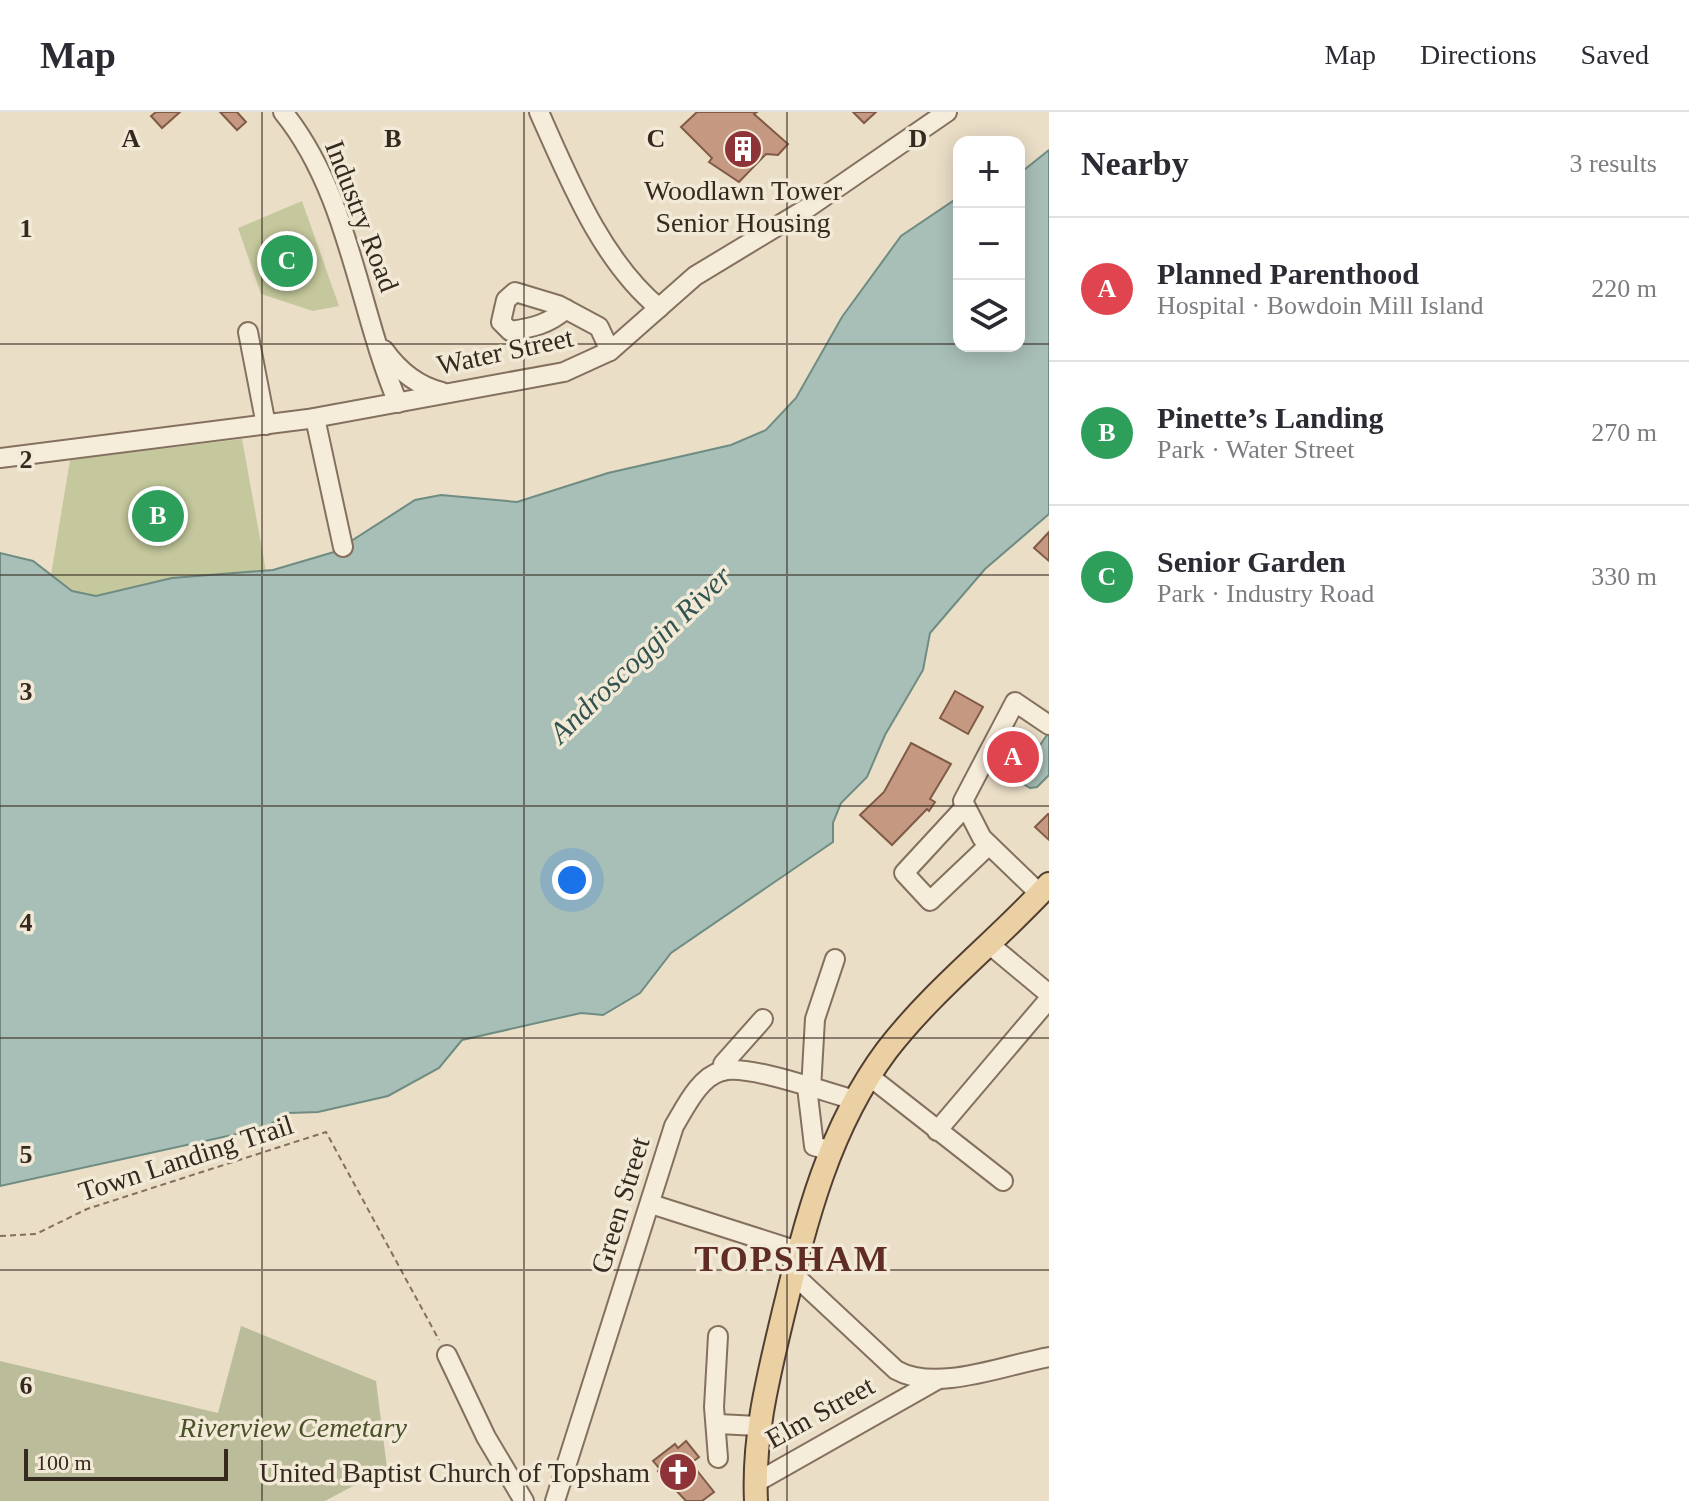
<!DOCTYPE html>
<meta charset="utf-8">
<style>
body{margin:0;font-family:Georgia,serif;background:#f7f7f7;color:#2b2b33}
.controls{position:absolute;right:24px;top:24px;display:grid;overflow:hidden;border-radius:16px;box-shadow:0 4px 20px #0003}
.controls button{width:72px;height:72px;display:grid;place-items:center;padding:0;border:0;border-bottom:2px solid #e1e1e2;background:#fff;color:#2b2b33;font:40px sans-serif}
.scale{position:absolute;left:24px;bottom:20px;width:204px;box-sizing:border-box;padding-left:8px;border:4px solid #362a20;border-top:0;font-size:22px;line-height:28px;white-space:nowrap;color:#362a20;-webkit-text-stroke:6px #f2e9d6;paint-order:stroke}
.you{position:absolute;left:572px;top:768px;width:28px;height:28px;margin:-20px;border:6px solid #fff;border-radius:50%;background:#1a73e8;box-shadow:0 0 0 12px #1a73e833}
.badge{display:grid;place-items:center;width:52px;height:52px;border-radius:50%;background:#8e3439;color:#fff;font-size:26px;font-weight:700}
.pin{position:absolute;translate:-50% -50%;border:4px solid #fff;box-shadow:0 2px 8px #0006}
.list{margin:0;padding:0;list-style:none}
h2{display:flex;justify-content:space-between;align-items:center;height:104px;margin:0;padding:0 32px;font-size:34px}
h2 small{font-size:26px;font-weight:400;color:#7c7c81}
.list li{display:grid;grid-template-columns:52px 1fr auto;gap:24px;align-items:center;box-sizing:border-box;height:144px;padding:0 32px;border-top:2px solid #e1e1e2}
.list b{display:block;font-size:30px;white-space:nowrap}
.list p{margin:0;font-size:26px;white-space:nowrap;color:#7c7c81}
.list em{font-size:26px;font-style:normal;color:#7c7c81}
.icon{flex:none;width:44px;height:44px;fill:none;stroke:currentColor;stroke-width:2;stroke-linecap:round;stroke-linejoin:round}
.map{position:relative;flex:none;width:1049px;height:1389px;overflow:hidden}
header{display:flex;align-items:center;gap:48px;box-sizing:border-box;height:112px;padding:0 40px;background:#fff;border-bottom:2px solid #e1e1e2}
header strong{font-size:38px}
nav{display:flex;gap:44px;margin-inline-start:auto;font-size:28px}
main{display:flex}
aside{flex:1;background:#fff}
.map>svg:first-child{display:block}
.green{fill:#c5c89c}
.cemetery{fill:#bbbd9a}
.water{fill:#a8bfb7;stroke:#6f8c83;stroke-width:2}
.building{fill:#c59981;stroke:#815a46;stroke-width:2}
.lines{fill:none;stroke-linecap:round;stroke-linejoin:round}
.minor-casing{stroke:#84705e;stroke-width:22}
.major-casing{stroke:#533f32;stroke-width:26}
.path{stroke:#84705e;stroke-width:2;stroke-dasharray:6 4;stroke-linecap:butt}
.minor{stroke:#f6ecda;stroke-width:18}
.major{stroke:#ead0a3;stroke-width:22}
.grid{fill:none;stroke:#362a20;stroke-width:2;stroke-opacity:0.55}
.labels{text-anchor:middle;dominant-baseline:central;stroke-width:7;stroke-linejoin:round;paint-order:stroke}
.poi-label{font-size:28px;fill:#362a20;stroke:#f2e9d6}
.street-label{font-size:28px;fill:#362a20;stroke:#f2e9d6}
.park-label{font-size:28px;font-style:italic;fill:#495129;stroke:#f2e9d6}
.water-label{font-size:30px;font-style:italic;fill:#315450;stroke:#f2e9d6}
.district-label{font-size:36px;font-weight:bold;letter-spacing:2px;fill:#5f2d24;stroke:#f2e9d6}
.grid-label{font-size:26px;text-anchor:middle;font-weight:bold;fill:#362a20;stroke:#f2e9d6;stroke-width:7;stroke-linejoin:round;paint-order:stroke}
</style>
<header>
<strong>Map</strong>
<nav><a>Map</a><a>Directions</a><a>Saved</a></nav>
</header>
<main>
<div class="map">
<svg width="1049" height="1389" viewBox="0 0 1049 1389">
<rect width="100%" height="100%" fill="#eadec7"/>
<!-- green -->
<g class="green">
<polygon points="302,89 339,194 313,199 261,182 238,116"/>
<polygon points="242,327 266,459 172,466 96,484 72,479 51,463 70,348"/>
</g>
<!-- cemetery -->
<polygon class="cemetery" points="241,1214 376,1269 387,1356 325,1389 0,1389 0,1249 218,1301"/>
<!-- water -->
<g class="water">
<polygon points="1049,38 1049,402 985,457 930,521 923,558 885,623 867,665 841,691 833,711 833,730 671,841 640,881 603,903 581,901 462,928 439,956 388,984 318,1000 289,1001 264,1016 0,1074 0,441 33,449 72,479 96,484 172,466 273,458 334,440 415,388 441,383 517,390 608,361 731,333 766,318 796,286 842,205 901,124 959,85 959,234 1019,234 1019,62"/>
<polygon points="1049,620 1049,663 1037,675 1030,676 1020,670 1019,664"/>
</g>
<!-- building -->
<g class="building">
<polygon points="156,0 180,0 162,16 151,4"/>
<polygon points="220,0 237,0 246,10 237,18"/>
<polygon points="697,0 757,0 754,2 788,32 778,43 766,42 739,70 709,50 712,46 681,15"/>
<polygon points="853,0 876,0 864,11"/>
<polygon points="1049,420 1049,449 1034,436"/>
<polygon points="955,579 983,595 968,622 940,606"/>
<polygon points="911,631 951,652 930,687 935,690 929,699 927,697 892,733 860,703 884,680"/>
<polygon points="1048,702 1049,702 1049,728 1035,715"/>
<polygon points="686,1329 699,1345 691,1351 714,1380 702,1389 686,1389 658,1359 660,1357 653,1349 675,1332 678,1336"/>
</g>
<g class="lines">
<!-- minor casing -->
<g class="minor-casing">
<g id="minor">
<path d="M283,0c66,81 75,197 115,291"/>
<path d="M539,0c30,67 62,148 120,196"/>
<path d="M566,197c-17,15 -34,19 -56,22l-9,-9 5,-22 9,-8 43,13 41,22 11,24"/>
<polyline points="248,220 266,313"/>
<path d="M384,238c15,21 33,36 58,42"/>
<polyline points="315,306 343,435"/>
<polyline points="0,346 308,307 564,260 610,239 695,164 809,95 947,0"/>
<polyline points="964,696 904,761 930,789 989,733"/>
<polyline points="1040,782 982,726 963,689 1015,590 1049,613"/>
<polyline points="989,832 1049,882"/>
<polyline points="723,959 723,952 763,907"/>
<polyline points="869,964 1003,1069"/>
<polyline points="807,975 814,1034 831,1039"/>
<polyline points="811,977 815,907 835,847"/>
<polyline points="937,1019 1049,887"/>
<polyline points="651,1092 798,1139"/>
<path d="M793,1162l103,96c41,23 108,-5 153,-13"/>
<polyline points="718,1224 714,1295 718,1346"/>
<polyline points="447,1243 486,1325 524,1389"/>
<polyline points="718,1312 758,1314"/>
<polyline points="755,1371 937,1268"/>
<path d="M555,1389l119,-375c11,-18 25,-49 48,-55 26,-7 103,21 133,29"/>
</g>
</g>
<!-- major casing -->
<g class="major-casing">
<path id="major" d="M756,1389c-3,-65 12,-123 27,-186 23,-94 45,-186 104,-265 47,-61 110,-109 162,-166"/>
</g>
<!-- path -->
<polyline class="path" points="0,1124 36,1122 87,1097 326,1020 439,1228"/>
<!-- minor -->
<use href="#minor" class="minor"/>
<!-- major -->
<use href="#major" class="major"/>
</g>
<!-- grid -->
<path class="grid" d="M262,0v1389M524,0v1389M787,0v1389M0,232h959M1019,232h30M0,463h1049M0,694h1049M0,926h1049M0,1158h1049"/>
<!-- icons -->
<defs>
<g id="building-disc" transform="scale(2)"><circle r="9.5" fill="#8e3439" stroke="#f2e9d6"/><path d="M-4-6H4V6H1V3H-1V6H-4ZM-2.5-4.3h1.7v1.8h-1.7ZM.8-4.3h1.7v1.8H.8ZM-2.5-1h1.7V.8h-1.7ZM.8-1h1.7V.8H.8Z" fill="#fff"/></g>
<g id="church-disc" transform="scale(2)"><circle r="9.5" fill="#8e3439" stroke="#f2e9d6"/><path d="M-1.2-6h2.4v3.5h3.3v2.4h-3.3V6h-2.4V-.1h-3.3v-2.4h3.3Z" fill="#fff"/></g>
</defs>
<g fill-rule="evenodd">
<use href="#building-disc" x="743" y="37"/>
<use href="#church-disc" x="678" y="1360"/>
</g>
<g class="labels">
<!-- poi labels -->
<g class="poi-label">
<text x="743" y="78">Woodlawn Tower<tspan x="743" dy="32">Senior Housing</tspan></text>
<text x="650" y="1360" text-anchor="end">United Baptist Church of Topsham</text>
</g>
<!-- street labels -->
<g class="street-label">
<text transform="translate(362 104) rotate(69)">Industry Road</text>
<text transform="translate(505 239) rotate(-12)">Water Street</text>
<text transform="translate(186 1046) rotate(-18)">Town Landing Trail</text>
<text transform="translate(620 1093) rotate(-73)">Green Street</text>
<text transform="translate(820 1300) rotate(-29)">Elm Street</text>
</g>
<!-- park labels -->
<g class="park-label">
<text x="293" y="1315">Riverview Cemetary</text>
</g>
<!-- water labels -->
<g class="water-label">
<text transform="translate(640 542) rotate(-44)">Androscoggin River</text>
</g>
<!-- district labels -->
<g class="district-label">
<text x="792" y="1147">TOPSHAM</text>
</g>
</g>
<g class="grid-label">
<text x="131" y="35">A</text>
<text x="393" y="35">B</text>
<text x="656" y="35">C</text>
<text x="918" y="35">D</text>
<text x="26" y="125">1</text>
<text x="26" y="356">2</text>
<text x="26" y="588">3</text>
<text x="26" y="819">4</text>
<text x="26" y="1051">5</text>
<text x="26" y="1282">6</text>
</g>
</svg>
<div class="controls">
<button>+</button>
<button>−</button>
<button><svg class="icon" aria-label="layers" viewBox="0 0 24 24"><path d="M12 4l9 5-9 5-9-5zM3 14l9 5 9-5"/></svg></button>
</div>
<div class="scale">100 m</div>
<div class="you"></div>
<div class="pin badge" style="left:1013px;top:645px;background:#e0444e">A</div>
<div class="pin badge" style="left:158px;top:404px;background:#2e9e5b">B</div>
<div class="pin badge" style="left:287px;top:149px;background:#2e9e5b">C</div>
</div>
<aside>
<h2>Nearby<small>3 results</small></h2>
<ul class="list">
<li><span class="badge" style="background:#e0444e">A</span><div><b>Planned Parenthood</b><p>Hospital · Bowdoin Mill Island</p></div><em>220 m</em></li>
<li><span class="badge" style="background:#2e9e5b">B</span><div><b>Pinette’s Landing</b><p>Park · Water Street</p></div><em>270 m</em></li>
<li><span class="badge" style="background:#2e9e5b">C</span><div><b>Senior Garden</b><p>Park · Industry Road</p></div><em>330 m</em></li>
</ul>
</aside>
</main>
